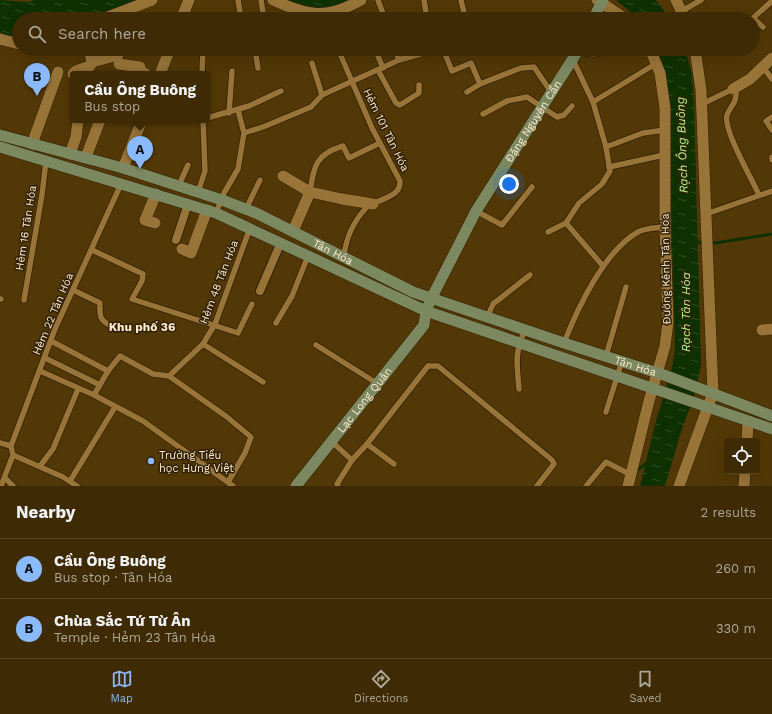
<!DOCTYPE html>
<meta charset="utf-8">
<style>
body{margin:0;font-family:"Work Sans",sans-serif;background:#493613;color:#f1f3f6}
.controls{position:absolute;right:12px;bottom:12px;display:grid;overflow:hidden;border-radius:4px;box-shadow:0 4px 16px #0002}
.controls button{width:36px;height:36px;display:grid;place-items:center;padding:0;border:0;border-bottom:1px solid #574626;background:#3e2a04;color:#f1f3f6;font:20px sans-serif}
.you{position:absolute;left:509px;top:184px;width:14px;height:14px;margin:-10px;border:3px solid #fff;border-radius:50%;background:#1a73e8;box-shadow:0 0 0 6px #1a73e833}
.badge{display:grid;place-items:center;width:26px;height:26px;border-radius:50%;background:#8bbafc;color:#111;font-size:13px;font-weight:700}
.pin{position:absolute;translate:-50% -33px;filter:drop-shadow(0 1px 2px #0008)}
.pin::after{content:'';position:absolute;top:21px;width:14px;height:12px;background:inherit;clip-path:polygon(0 0,100% 0,50% 100%)}
.popup{position:absolute;left:70px;top:71px;width:140px;height:52px;box-sizing:border-box;display:grid;place-content:center;border-radius:4px;background:#3e2a04;filter:drop-shadow(0 1px 3px #0005);font-size:13px;white-space:nowrap;color:#ada79a}
.popup b{font-size:15px;color:#f1f3f6}
.popup::after{content:'';position:absolute;left:50%;top:100%;margin-left:-8px;border:8px solid transparent;border-top-color:#3e2a04}
.list{margin:0;padding:0;list-style:none}
h2{display:flex;justify-content:space-between;align-items:center;height:52px;margin:0;padding:0 16px;font-size:17px}
h2 small{font-size:13px;font-weight:400;color:#ada79a}
.list li{display:grid;grid-template-columns:26px 1fr auto;gap:12px;align-items:center;box-sizing:border-box;height:60px;padding:0 16px;border-top:1px solid #574626}
.list b{display:block;font-size:15px;white-space:nowrap}
.list p{margin:0;font-size:13px;white-space:nowrap;color:#ada79a}
.list em{font-size:13px;font-style:normal;color:#ada79a}
.icon{flex:none;width:22px;height:22px;fill:none;stroke:currentColor;stroke-width:2;stroke-linecap:round;stroke-linejoin:round}
.map{position:relative;flex:none;width:772px;height:486px;overflow:hidden}
.search{position:absolute;background:#3e2a04;box-shadow:0 4px 16px #0002;left:12px;right:12px;top:12px;height:44px;display:flex;align-items:center;gap:10px;box-sizing:border-box;padding:0 14px;border-radius:22px;color:#ada79a;font-size:15px}
.sheet{height:172px;background:#3e2a04}
nav{display:flex;justify-content:space-around;align-items:center;box-sizing:border-box;height:56px;border-top:1px solid #574626;background:#3e2a04;font-size:11px;color:#ada79a}
nav a{display:grid;justify-items:center;gap:2px}
nav .on{color:#8bbafc}
.map>svg:first-child{display:block}
.water{fill:url(#water-ripples)}
.lines{fill:none;stroke-linecap:round;stroke-linejoin:round}
.stream{stroke:#0f3000;stroke-width:3}
.service-casing{stroke:#332001;stroke-width:7}
.pedestrian-casing{stroke:#332001;stroke-width:10}
.minor-casing{stroke:#332001;stroke-width:12}
.tertiary-casing{stroke:#332001;stroke-width:12}
.secondary-casing{stroke:#332001;stroke-width:12}
.service{stroke:#987439;stroke-width:5.5}
.pedestrian{stroke:#987439;stroke-width:8}
.minor{stroke:#987439;stroke-width:11}
.tertiary{stroke:#987439;stroke-width:11}
.secondary{stroke:#7b8860;stroke-width:11}
.poi-dot{fill:#8bbafc;stroke:#302108;stroke-width:1.5}
.labels{text-anchor:middle;dominant-baseline:central;stroke-width:3;stroke-linejoin:round;paint-order:stroke}
.street-label{font-size:11px;fill:#ffeacd;stroke:#302108}
.poi-label{font-size:11px;fill:#ffeacd;stroke:#302108;text-anchor:start}
.water-label{font-size:12px;font-style:italic;fill:#a8fb86;stroke:#302108}
.neighbourhood-label{font-size:12px;font-weight:bold;fill:#ffeacd;stroke:#302108}
</style>
<div class="map">
<svg width="772" height="486" viewBox="0 0 772 486">
<defs>
<pattern id="water-ripples" width="26" height="14" patternUnits="userSpaceOnUse"><rect width="26" height="14" fill="#0f3000"/><path d="M2 4q2-2 4 0t4 0M15 11q2-2 4 0t4 0" fill="none" stroke="#334e24"/></pattern>
</defs>
<rect width="100%" height="100%" fill="#523806"/>
<!-- water -->
<g class="water">
<polygon points="0,0 28,2 34,0 137,0 86,19 19,19 19,39 7,36 0,32"/>
<path d="M286,0h65c-23,13 -42,8 -65,0z"/>
<polygon points="616,0 656,0 670,19 639,19"/>
<polygon points="656,49 685,49 692,75 694,102 701,366 693,400 683,426 665,486 640,486 655,424 672,368 675,349 668,102 664,74"/>
</g>
<g class="lines">
<!-- stream -->
<g class="stream">
<polyline points="694,242 716,243 772,234"/>
<polyline points="639,469 648,462"/>
</g>
<!-- service casing -->
<g class="service-casing">
<g id="service">
<polyline points="238,0 241,19"/>
<polyline points="261,0 264,19"/>
<polyline points="378,0 385,19"/>
<polyline points="424,0 427,19"/>
<polyline points="461,0 465,17 472,19"/>
<polyline points="682,11 701,0"/>
<polyline points="763,27 753,18 772,1"/>
<polyline points="255,49 258,68"/>
<path d="M338,49l34,79 28,53c1,18 -23,17 -34,27 -13,14 -20,30 -22,48"/>
<polyline points="375,49 383,68"/>
<polyline points="395,49 399,60"/>
<polyline points="443,49 452,71 471,63 480,84 521,68 534,67 551,92"/>
<path d="M577,50c11,5 21,6 32,-1"/>
<polyline points="312,63 322,95"/>
<polyline points="763,67 772,79"/>
<polyline points="378,70 396,103 400,105 419,93 419,85"/>
<polyline points="202,74 203,49"/>
<polyline points="467,92 480,84"/>
<polyline points="593,102 657,63"/>
<path d="M702,104l31,-15 3,4c1,10 -6,13 -9,22 -4,15 25,64 32,80"/>
<polyline points="229,113 232,71"/>
<polyline points="483,114 507,101 527,97 557,117 564,115 572,106"/>
<polyline points="772,117 766,121 772,130"/>
<polyline points="207,118 249,106 281,91"/>
<polyline points="244,133 263,127 311,107 322,95 399,60 438,49"/>
<polyline points="606,147 643,133 665,130"/>
<polyline points="772,157 772,160"/>
<polyline points="609,167 664,155"/>
<polyline points="179,185 188,165"/>
<polyline points="198,192 205,171 203,120"/>
<path d="M310,192c4,-27 6,-38 33,-46l6,12 31,-15"/>
<polyline points="246,209 260,180"/>
<polyline points="476,211 502,225 532,187"/>
<polyline points="216,213 224,193 238,169 244,133 238,110"/>
<polyline points="706,214 772,191"/>
<polyline points="566,223 603,266"/>
<polyline points="548,232 566,223 579,203 602,184 610,171 606,147 593,102 573,60"/>
<polyline points="92,250 143,274 142,281 132,299 238,333 252,304"/>
<path d="M73,290l27,13c-1,17 1,18 16,26"/>
<polyline points="0,299 1,299"/>
<polyline points="24,300 42,195 46,161"/>
<polyline points="487,318 493,304 530,275"/>
<polyline points="276,323 292,296 308,256"/>
<polyline points="51,341 108,371"/>
<path d="M564,343c13,-34 41,-93 74,-111 7,-4 19,-4 27,-5"/>
<polyline points="203,344 263,382"/>
<polyline points="316,345 378,384"/>
<polyline points="606,356 626,287"/>
<polyline points="45,358 100,385"/>
<polyline points="40,371 94,395 143,421 233,486"/>
<polyline points="169,376 203,344 215,324 250,228"/>
<path d="M519,389c-2,-25 -5,-35 6,-59"/>
<polyline points="94,395 108,371 120,356 153,374 169,376 227,417 251,437 245,453 228,482"/>
<polyline points="606,412 622,361"/>
<polyline points="332,442 352,460 367,444 394,464"/>
<polyline points="0,443 11,446"/>
<polyline points="367,444 428,366 438,366 552,460 554,464 537,486"/>
<polyline points="13,455 63,477 77,486"/>
<polyline points="40,466 53,449 78,389"/>
<polyline points="5,478 13,486"/>
<polyline points="70,481 115,407"/>
<polyline points="1,486 13,455 11,446 55,329 121,184"/>
<polyline points="338,486 337,484 352,460"/>
<polyline points="586,486 606,462 631,475"/>
</g>
</g>
<!-- pedestrian casing -->
<g class="pedestrian-casing">
<g id="pedestrian">
<polyline points="176,240 188,204"/>
<polyline points="260,291 281,242"/>
</g>
</g>
<!-- minor casing -->
<g class="minor-casing">
<g id="minor">
<polyline points="181,19 189,0"/>
<polyline points="92,62 118,55"/>
<polyline points="119,64 140,67 139,70 146,74"/>
<polyline points="73,74 76,71 90,66 92,62 89,49"/>
<polyline points="160,74 170,49"/>
<polyline points="733,89 750,79 772,58"/>
<polyline points="32,144 58,72"/>
<polyline points="70,154 76,137 78,120"/>
<polyline points="86,157 100,120"/>
<polyline points="123,168 142,120"/>
<polyline points="283,176 310,192 342,199 373,204"/>
<polyline points="155,223 145,220 156,194"/>
<polyline points="293,231 310,192"/>
<polyline points="182,249 191,253 207,210"/>
<polyline points="762,330 772,329"/>
<polyline points="747,441 748,422"/>
<polyline points="744,486 745,471"/>
</g>
</g>
<!-- tertiary casing -->
<g class="tertiary-casing">
<g id="tertiary">
<path d="M273,0c35,16 53,20 88,0"/>
<polyline points="597,0 626,19"/>
<polyline points="676,0 685,19"/>
<polyline points="103,19 152,0"/>
<polyline points="0,39 19,44"/>
<polyline points="628,486 649,401 665,346 668,322 665,227 665,108 660,73 650,49"/>
<polyline points="679,486 713,393 701,90 695,49"/>
</g>
</g>
<!-- secondary casing -->
<g class="secondary-casing">
<g id="secondary">
<polyline points="593,19 603,0"/>
<path id="s1" d="M0,135l123,33 99,32 34,13 157,79 151,51 100,32 108,41"/>
<polyline points="0,147 216,213 426,311 772,429"/>
<path id="s2" d="M296,486l128,-161 2,-14 5,-12 45,-88 103,-162"/>
</g>
</g>
<!-- service -->
<use href="#service" class="service"/>
<!-- pedestrian -->
<use href="#pedestrian" class="pedestrian"/>
<!-- minor -->
<use href="#minor" class="minor"/>
<!-- tertiary -->
<use href="#tertiary" class="tertiary"/>
<!-- secondary -->
<use href="#secondary" class="secondary"/>
</g>
<!-- markers -->
<circle class="poi-dot" cx="151" cy="461" r="4"/>
<g class="labels">
<!-- street labels -->
<g class="street-label">
<text stroke="none"><textPath href="#s2" startOffset="438">Đặng Nguyên Cẩn</textPath></text>
<text transform="translate(386 130) rotate(64)">Hẻm 101 Tân Hóa</text>
<text transform="translate(26 228) rotate(-81)">Hẻm 16 Tân Hóa</text>
<text stroke="none"><textPath href="#s1" startOffset="354">Tân Hóa</textPath></text>
<text transform="translate(666 269) rotate(-91)">Đường Kênh Tân Hóa</text>
<text transform="translate(219 282) rotate(-69)">Hẻm 48 Tân Hóa</text>
<text transform="translate(53 314) rotate(-67)">Hẻm 22 Tân Hóa</text>
<text stroke="none"><textPath href="#s1" startOffset="678">Tân Hóa</textPath></text>
<text stroke="none"><textPath href="#s2" startOffset="110">Lạc Long Quân</textPath></text>
</g>
<!-- poi labels -->
<g class="poi-label">
<text x="159" y="455">Trường Tiểu<tspan x="159" dy="13">học Hưng Việt</tspan></text>
</g>
<!-- water labels -->
<g class="water-label">
<text transform="translate(682 145) rotate(-92)">Rạch Ông Buông</text>
<text transform="translate(686 312) rotate(-90)">Rạch Tân Hóa</text>
</g>
<!-- neighbourhood labels -->
<g class="neighbourhood-label">
<text x="142" y="327">Khu phố 36</text>
</g>
</g>
</svg>
<div class="controls">
<button><svg class="icon" aria-label="locate" viewBox="0 0 24 24"><circle cx="12" cy="12" r="6"/><path d="M12 2v4M12 18v4M2 12h4M18 12h4"/></svg></button>
</div>
<div class="you"></div>
<div class="pin badge" style="left:140px;top:169px">A</div>
<div class="popup"><b>Cầu Ông Buông</b>Bus stop</div>
<div class="pin badge" style="left:37px;top:96px">B</div>
<div class="search"><svg class="icon" aria-label="search" viewBox="0 0 24 24"><circle cx="10" cy="10" r="6"/><path d="M15 15l6 6"/></svg>Search here</div>
</div>
<section class="sheet">
<h2>Nearby<small>2 results</small></h2>
<ul class="list">
<li><span class="badge">A</span><div><b>Cầu Ông Buông</b><p>Bus stop · Tân Hóa</p></div><em>260 m</em></li>
<li><span class="badge">B</span><div><b>Chùa Sắc Tứ Từ Ân</b><p>Temple · Hẻm 23 Tân Hóa</p></div><em>330 m</em></li>
</ul>
</section>
<nav>
<a class="on"><svg class="icon" aria-label="map" viewBox="0 0 24 24"><path d="M3 6l6-2 6 2 6-2v14l-6 2-6-2-6 2zM9 4v14M15 6v14"/></svg>Map</a>
<a><svg class="icon" aria-label="directions" viewBox="0 0 24 24"><path d="M12 3l9 9-9 9-9-9zM9 14v-3h6M13 9l2 2-2 2"/></svg>Directions</a>
<a><svg class="icon" aria-label="saved" viewBox="0 0 24 24"><path d="M7 4h10v16l-5-4-5 4z"/></svg>Saved</a>
</nav>
